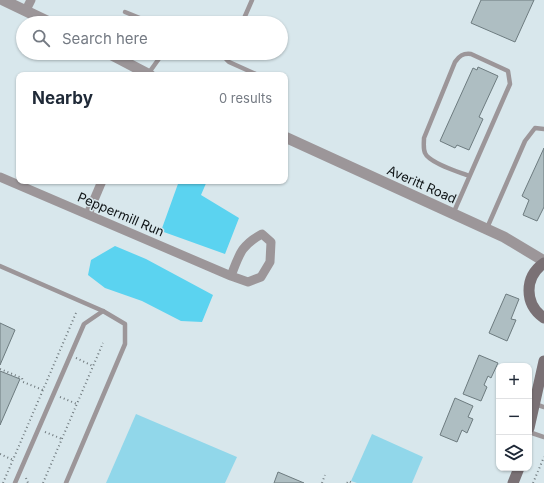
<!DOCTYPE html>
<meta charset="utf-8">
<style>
body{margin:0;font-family:Inter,sans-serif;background:#f6f6f7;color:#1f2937}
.controls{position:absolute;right:12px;bottom:12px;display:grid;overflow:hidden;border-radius:8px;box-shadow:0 1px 3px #0004}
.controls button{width:36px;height:36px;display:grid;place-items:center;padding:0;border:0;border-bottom:1px solid #e0e1e3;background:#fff;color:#1f2937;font:20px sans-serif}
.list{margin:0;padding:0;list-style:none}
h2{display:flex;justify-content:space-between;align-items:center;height:52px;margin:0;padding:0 16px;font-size:17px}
h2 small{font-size:13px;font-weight:400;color:#747a83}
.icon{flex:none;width:22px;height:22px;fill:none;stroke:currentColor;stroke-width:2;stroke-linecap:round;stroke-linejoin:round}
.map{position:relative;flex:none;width:544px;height:483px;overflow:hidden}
.search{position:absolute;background:#fff;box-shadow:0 1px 3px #0004;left:16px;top:16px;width:272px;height:44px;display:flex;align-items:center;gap:10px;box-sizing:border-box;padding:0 14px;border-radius:22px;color:#747a83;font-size:15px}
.panel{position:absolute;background:#fff;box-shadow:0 1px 3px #0004;left:16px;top:72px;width:272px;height:112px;border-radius:8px}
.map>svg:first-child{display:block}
.green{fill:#91d7ea}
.water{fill:#5bd3f0}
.building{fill:#aebec2;stroke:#6d7b7f}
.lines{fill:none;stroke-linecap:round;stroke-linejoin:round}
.path{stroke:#6f797d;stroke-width:2;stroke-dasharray:1 3;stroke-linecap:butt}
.service{stroke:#9c9699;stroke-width:4.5}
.minor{stroke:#9c9699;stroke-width:9}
.tertiary{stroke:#9c9699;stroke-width:11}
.secondary{stroke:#7a7175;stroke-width:11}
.labels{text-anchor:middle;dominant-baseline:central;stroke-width:3;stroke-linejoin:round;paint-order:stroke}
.street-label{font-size:13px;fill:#0d1214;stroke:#d8e7ec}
</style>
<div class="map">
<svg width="544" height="483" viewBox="0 0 544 483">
<rect width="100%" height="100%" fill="#d8e7ec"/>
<!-- green -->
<g class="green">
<polygon points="136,414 237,457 225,483 106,483"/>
<polygon points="372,434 423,457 412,483 357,483 351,481"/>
</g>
<!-- water -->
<g class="water">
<polygon points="179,181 207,181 201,195 239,218 225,254 161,231"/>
<polygon points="115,246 146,259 213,295 202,322 181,321 142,301 105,288 88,275 91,260"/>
</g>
<!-- building -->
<g class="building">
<polygon points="481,0 534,0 515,42 471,23"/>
<polygon points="478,67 498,76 479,117 483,119 469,150 457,145 455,148 440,141 473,68 477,70"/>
<polygon points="544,148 544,207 537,221 523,215 529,200 522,196"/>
<polygon points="506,294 519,299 511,319 516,320 507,341 489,333"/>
<polygon points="0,323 15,330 0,365"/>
<polygon points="479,355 498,363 491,378 488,376 484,385 487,387 481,401 463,394"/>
<polygon points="0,371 20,379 0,425"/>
<polygon points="455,398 473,406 468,417 473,419 467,433 462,430 457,442 440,435"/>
<polygon points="278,472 304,483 274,483"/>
</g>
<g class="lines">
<!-- path -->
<g class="path">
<polyline points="76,358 93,366"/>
<polyline points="0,369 22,378 23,382 43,390"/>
<polyline points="60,397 77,404"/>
<polyline points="45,432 62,439"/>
<polyline points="0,454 13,460"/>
<polyline points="26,478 28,483"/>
<polyline points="3,483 76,313"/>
<polyline points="43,483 103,343"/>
<polyline points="322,483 325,475"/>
<polyline points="347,483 349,481 352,483"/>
<polyline points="533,483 544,457"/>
</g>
<!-- service -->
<g class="service">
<polyline points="125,12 152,23"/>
<polyline points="242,23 252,0"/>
<polyline points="229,53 226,59 229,62 258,75"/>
<polyline points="148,74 163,53"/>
<path d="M453,214l57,-130 -2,-13 -37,-17c-8,-1 -12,2 -16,8l-31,76c0,4 -1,11 1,15 4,10 34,19 44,23"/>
<polyline points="487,228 525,141 535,128 544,129"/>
<polyline points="0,266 103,311 125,324 125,344 66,483"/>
<polyline points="535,404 544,407"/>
<polyline points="529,432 544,437"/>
<polyline points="15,483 84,324 103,311"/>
</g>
<!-- minor -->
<g class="minor">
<polyline points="26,10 31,0"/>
<path d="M0,177l231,99 17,6 13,-5 9,-15 1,-20 -9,-8c-21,11 -23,21 -31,42"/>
<polyline points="88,214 102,181"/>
</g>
<!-- tertiary -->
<g class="tertiary">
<polyline points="3,0 51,23"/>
<polyline points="108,53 150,75"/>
<polyline points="285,137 504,237 544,261"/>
</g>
<!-- secondary -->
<g class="secondary">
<path d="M544,263c-20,14 -20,41 0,55"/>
<polyline points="529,428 544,361"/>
<polyline points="513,483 519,468"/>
</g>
</g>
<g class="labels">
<!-- street labels -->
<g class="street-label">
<text transform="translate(422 184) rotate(24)">Averitt Road</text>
<text transform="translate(121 214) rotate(23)">Peppermill Run</text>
</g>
</g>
</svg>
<div class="controls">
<button>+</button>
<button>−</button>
<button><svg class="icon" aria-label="layers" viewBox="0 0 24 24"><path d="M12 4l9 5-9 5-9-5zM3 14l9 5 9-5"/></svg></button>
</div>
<div class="search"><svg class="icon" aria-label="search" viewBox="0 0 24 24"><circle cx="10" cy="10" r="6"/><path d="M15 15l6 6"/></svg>Search here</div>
<section class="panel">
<h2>Nearby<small>0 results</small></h2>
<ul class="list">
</ul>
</section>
</div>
